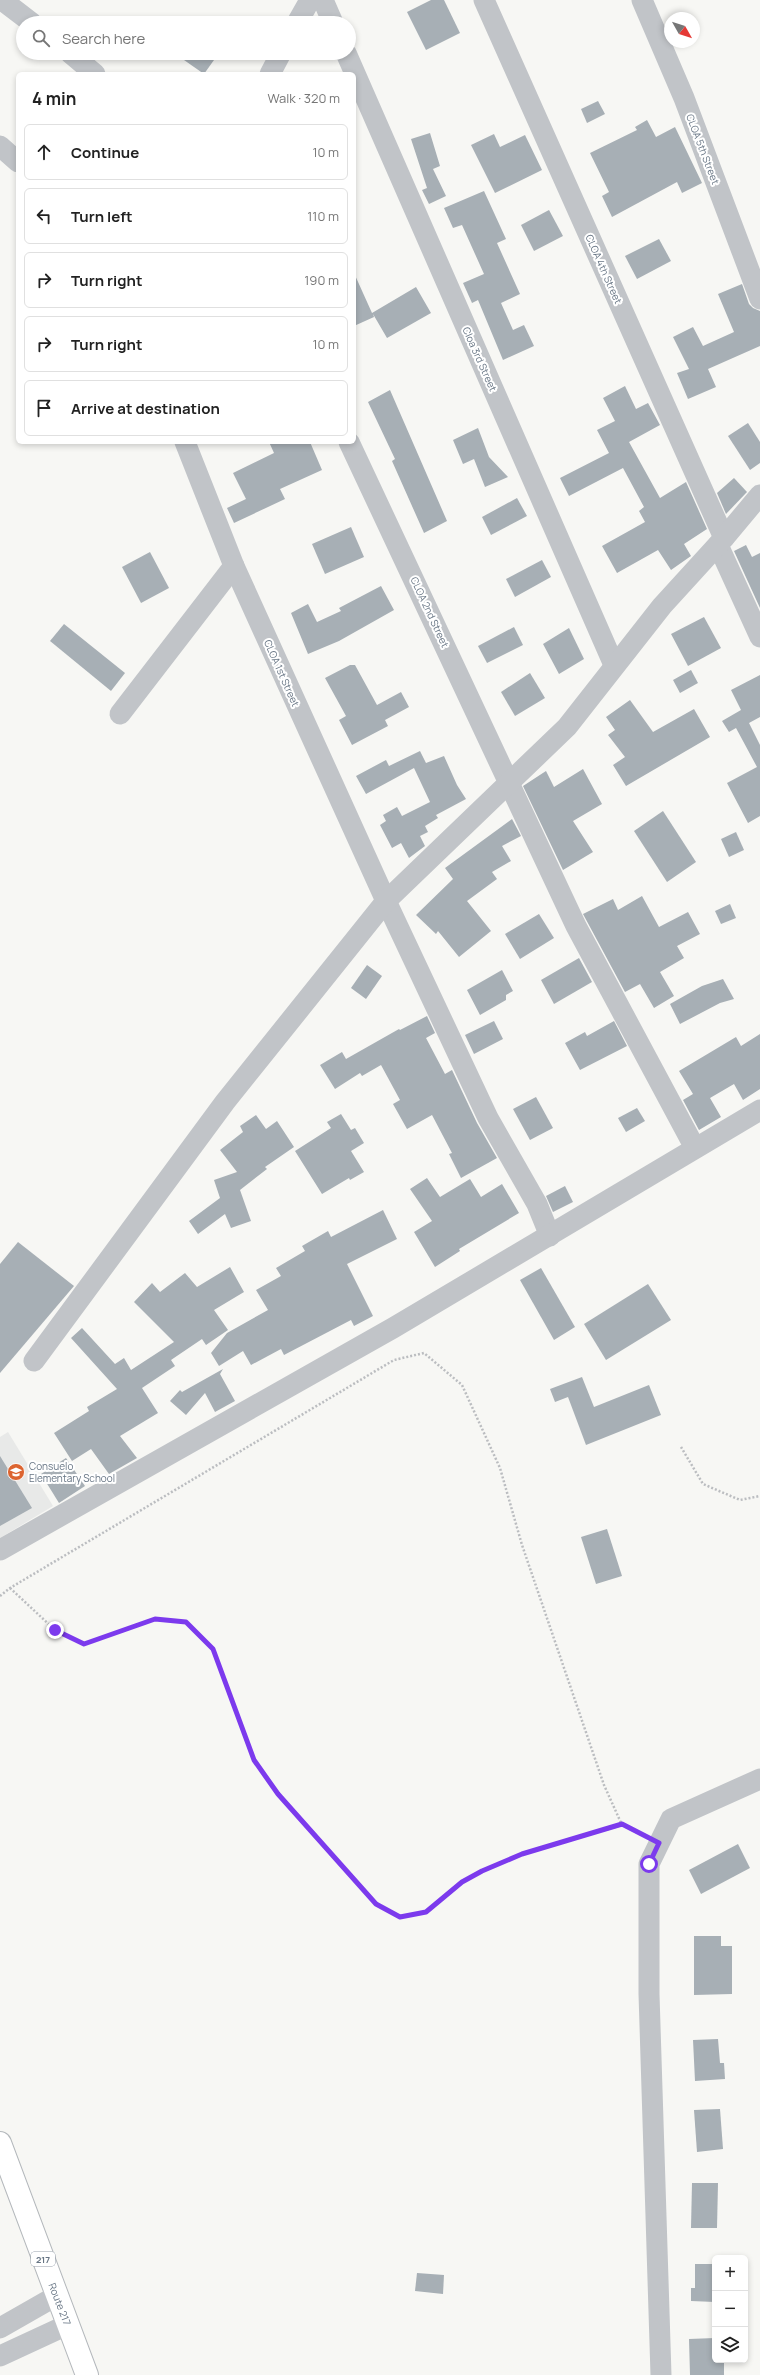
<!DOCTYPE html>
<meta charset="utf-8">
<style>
body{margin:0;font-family:Manrope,sans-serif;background:#f6f6f6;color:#222}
.controls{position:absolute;right:12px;bottom:12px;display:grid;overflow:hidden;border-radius:6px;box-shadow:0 2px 6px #0003}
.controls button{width:36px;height:36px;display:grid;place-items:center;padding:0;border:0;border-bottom:1px solid #e0e0e0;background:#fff;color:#222;font:20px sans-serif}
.compass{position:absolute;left:664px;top:12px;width:36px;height:36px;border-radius:50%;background:#fff;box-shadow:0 2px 6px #0003;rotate:129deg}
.stop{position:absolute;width:12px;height:12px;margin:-9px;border:3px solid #7c3aed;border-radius:50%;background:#fff}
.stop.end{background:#7c3aed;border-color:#fff;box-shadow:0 1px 4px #0008}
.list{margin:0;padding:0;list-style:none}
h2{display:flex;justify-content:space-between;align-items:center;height:52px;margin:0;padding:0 16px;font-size:17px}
h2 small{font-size:13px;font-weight:400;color:#767676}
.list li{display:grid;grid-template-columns:26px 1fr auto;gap:12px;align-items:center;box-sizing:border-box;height:56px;margin:0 8px 8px;padding:0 8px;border:1px solid #e0e0e0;border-radius:6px}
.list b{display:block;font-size:15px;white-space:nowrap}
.list em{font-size:13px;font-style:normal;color:#767676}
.icon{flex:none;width:22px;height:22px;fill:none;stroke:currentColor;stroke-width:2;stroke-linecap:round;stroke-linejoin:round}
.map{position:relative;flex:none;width:760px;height:2375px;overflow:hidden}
.search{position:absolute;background:#fff;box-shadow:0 2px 6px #0003;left:16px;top:16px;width:340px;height:44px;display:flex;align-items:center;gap:10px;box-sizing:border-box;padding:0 14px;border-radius:22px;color:#767676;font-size:15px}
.panel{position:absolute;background:#fff;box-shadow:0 2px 6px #0003;left:16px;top:72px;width:340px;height:372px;border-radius:6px}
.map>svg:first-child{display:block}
.built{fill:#e8e9e8}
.building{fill:#a7afb5}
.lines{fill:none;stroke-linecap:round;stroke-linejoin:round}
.major-casing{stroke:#b4b8bc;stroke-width:24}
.path{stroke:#bbbdc0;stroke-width:2.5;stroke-dasharray:2 2;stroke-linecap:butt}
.minor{stroke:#c1c4c8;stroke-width:21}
.major{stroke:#fff;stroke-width:22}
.route{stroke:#7c3aed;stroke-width:5}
.labels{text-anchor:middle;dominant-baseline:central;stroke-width:4;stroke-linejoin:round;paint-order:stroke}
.shield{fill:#fff;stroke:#959ea9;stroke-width:1}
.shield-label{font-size:9px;font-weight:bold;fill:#677584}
.street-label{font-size:10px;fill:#677584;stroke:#fff}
.poi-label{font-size:10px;fill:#677584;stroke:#fff;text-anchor:start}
</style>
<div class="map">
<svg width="760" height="2375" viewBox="0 0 760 2375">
<rect width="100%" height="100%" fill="#f7f7f4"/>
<!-- built -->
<polygon class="built" points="8,1432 53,1506 0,1538 0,1437"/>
<!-- building -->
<g class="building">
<polygon points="431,0 444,0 460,33 426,50 407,12"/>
<polygon points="174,53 219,53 204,74"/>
<polygon points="598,101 605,114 587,123 581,109"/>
<polygon points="647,120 656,137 675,127 702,183 682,193 677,182 612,217 602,196 609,192 590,153 637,130 635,127"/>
<polygon points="430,133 440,166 433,169 446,196 429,204 422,190 427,188 411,139"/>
<polygon points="494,134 500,147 525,135 542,170 495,193 471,145"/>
<polygon points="484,191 506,239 497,243 520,294 501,303 513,330 524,325 534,346 503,360 478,300 472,303 463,283 484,274 462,225 453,228 444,208"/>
<polygon points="549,210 563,236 534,251 521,225"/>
<polygon points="659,239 671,261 637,279 625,256"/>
<polygon points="354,273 372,313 416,287 431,313 387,338 373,314 374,317 354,326"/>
<polygon points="742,284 749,304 753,308 760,311 760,346 708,369 716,387 688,399 677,373 689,369 673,337 693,327 703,346 734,332 718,294"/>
<polygon points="625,386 636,409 648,403 660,425 629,442 660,498 686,482 707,529 684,544 691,556 671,570 658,550 617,573 602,546 645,522 639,511 644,507 623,468 569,496 560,478 609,453 597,430 615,421 603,398"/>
<polygon points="390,390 447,521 424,533 392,461 395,459 368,402"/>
<polygon points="748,423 760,442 760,463 750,470 728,436"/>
<polygon points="478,428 489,457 508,477 485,487 474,459 463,464 453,440"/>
<polygon points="269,442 310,442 322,470 280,489 285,499 234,523 227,508 246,499 233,473 274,453"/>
<polygon points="734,478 747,492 726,514 717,493"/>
<polygon points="517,498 527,516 491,535 482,517"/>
<polygon points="351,527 364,557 325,574 312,544"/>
<polygon points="746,545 752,557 760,553 760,608 734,551"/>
<polygon points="150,552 169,588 141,603 122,567"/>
<polygon points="542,560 551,577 515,597 506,579"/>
<polygon points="381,586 394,610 339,641 308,654 291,613 308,604 317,622 341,611 339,608"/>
<polygon points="704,617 721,648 688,666 671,634"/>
<polygon points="64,624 125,673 111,691 50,641"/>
<polygon points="514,627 523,645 487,663 478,646"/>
<polygon points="569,628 584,659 559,674 543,644"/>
<polygon points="350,665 355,665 377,705 401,692 409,707 385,720 388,726 352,745 339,720 346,716 325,678"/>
<polygon points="691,670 698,683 680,693 673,680"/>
<polygon points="530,673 545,698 515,716 501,692"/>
<polygon points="760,675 760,717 749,723 760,745 760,816 748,823 727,783 757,767 736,728 729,732 722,721 741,710 731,690"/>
<polygon points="630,700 653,732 694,709 710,737 626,786 613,765 625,757 608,735 615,730 606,717"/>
<polygon points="420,751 426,763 444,756 457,785 466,799 436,815 438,818 425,826 428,832 420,836 425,846 409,858 401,843 392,848 380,825 386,821 383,815 397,807 402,816 430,802 414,768 366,794 356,776 386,760 389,766"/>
<polygon points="583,769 602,804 573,821 593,852 563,870 523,786 546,771 554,787"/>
<polygon points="663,811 696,862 667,882 634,831"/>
<polygon points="512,819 521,836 502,846 511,861 492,872 497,879 467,901 491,931 459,957 438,931 436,934 416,915 453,879 445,868"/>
<polygon points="736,832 744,850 729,857 721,839"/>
<polygon points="642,896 659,927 688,912 700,934 677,946 684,958 660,972 674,996 654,1008 640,984 625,992 583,914 613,899 618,910"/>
<polygon points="730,904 736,918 721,924 715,911"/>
<polygon points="539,914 554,938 520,959 505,934"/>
<polygon points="579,958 592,982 554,1004 541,980"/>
<polygon points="367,965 382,976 366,999 351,988"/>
<polygon points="502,970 513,991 506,995 506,1000 480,1015 467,990"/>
<polygon points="723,979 734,999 720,1003 680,1024 670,1004 702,986"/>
<polygon points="427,1016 435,1033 426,1038 445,1074 452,1070 477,1123 497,1158 461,1178 449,1154 452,1153 432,1115 407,1129 393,1104 400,1100 381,1065 362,1076 360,1073 335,1089 320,1065 342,1052 346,1059 399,1029 400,1030"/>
<polygon points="494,1021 503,1039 474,1054 465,1035"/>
<polygon points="614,1021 627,1046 580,1070 565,1043 585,1032 587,1036"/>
<polygon points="760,1034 760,1089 743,1100 734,1084 710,1098 721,1117 699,1130 683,1100 693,1094 679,1071 736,1037 741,1046"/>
<polygon points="536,1097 553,1128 530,1140 513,1109"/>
<polygon points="637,1108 645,1121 626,1132 618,1118"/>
<polygon points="341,1114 351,1130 355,1128 364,1143 351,1151 364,1172 350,1180 349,1178 322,1194 295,1151 331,1128 327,1122"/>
<polygon points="256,1115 266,1129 277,1121 294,1147 265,1167 267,1169 240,1190 251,1221 231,1228 225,1214 198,1234 189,1221 220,1198 214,1180 237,1172 220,1150 243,1132 240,1126"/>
<polygon points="427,1178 440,1197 470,1179 481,1197 502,1184 519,1213 459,1249 460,1251 435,1267 414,1232 432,1221 410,1189"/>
<polygon points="565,1186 573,1202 553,1212 546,1196"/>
<polygon points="383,1210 397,1239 347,1264 373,1316 354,1326 351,1320 284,1355 281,1349 251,1365 243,1351 219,1366 211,1353 227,1333 268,1310 256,1290 281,1276 276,1268 305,1251 302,1246 328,1231 331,1237"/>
<polygon points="18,1242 74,1286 0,1373 0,1264"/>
<polygon points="230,1267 244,1292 214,1310 228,1330 206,1345 202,1339 171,1360 175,1366 142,1388 158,1413 120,1436 137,1458 109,1474 91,1449 72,1461 54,1433 89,1411 87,1407 117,1389 71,1338 82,1328 115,1364 124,1358 131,1370 174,1342 134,1302 152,1283 160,1292 185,1273 197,1287"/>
<polygon points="541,1268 575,1327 554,1340 520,1280"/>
<polygon points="648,1284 671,1320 606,1360 584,1324"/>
<polygon points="223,1369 220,1374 235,1401 215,1412 205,1393 186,1415 170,1401 180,1390 182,1392"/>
<polygon points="582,1377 594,1407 649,1385 661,1415 586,1445 568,1397 555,1402 550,1389"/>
<polygon points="0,1456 32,1508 0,1526"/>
<polygon points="66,1458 85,1486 59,1503 41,1474"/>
<polygon points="607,1529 622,1576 596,1584 581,1537"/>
<polygon points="738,1844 750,1868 701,1894 689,1870"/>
<polygon points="694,1936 721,1936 721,1946 732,1946 732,1994 694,1995"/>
<polygon points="718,2039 720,2063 724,2063 725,2079 695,2081 693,2040"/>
<polygon points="720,2109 723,2149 697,2152 694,2110"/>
<polygon points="692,2183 718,2183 717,2228 691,2228"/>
<polygon points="695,2264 715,2264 715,2302 691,2301 691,2288 695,2288"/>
<polygon points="417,2273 444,2275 443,2294 415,2291"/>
<polygon points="715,2338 715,2360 724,2360 724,2375 690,2375 689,2339"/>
</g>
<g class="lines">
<!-- major casing -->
<g class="major-casing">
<polyline id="major" points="0,2143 87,2375"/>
</g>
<!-- path -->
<g class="path">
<polyline points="681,1447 703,1484 740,1500 760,1496"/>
<polyline points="10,1588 55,1630 84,1644 155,1619 186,1622 213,1649 254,1760 278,1794 376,1904 400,1917 426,1911 462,1882 482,1871 522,1854 622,1825"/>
<polyline points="0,1596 10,1588 394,1360 424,1353 462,1385 500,1468 522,1545 604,1785 622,1825 642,1835"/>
</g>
<!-- minor -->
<g class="minor">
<polyline points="2,0 32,23"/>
<polyline points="323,0 333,23"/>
<polyline points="484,0 724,538"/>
<polyline points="642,0 684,98 760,299"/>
<polyline points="297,23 310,0"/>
<polyline points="70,53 95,74"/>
<polyline points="346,53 614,665"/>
<polyline points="270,74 281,53"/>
<polyline points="0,146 18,162"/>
<polyline points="185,442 234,566 386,901 488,1118 537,1204 550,1236"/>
<polyline points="349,442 576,926 695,1148"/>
<polyline points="718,545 760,637"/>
<polyline points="120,714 234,566"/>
<polyline points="34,1361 225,1102 386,901 567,727 662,606 724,538 760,495"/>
<polyline points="0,1550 393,1328 760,1110"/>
<polyline points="0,2328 56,2296"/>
<polyline points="0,2356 67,2325"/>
<polyline points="661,2375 649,1994 649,1864 671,1819 760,1779"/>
</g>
<!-- major -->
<use href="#major" class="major"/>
</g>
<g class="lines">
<!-- route -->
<polyline class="route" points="55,1630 84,1644 155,1619 186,1622 213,1649 254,1760 278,1794 376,1904 400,1917 426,1912 462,1882 482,1871 522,1854 622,1824 659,1843 649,1864"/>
</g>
<!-- icons -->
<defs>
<g id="school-disc" transform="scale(0.9)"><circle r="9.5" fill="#dc6430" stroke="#fff"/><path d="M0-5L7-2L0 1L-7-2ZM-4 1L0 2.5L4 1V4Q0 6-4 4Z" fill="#fff"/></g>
</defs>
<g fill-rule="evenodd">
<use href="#school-disc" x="16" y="1472"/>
</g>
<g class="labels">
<!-- shield labels -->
<rect class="shield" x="31" y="2252" width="24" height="14" rx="3"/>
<g class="shield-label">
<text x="43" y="2259">217</text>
</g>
<!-- street labels -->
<g class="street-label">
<text transform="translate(703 149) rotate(69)">CLOA 5th Street</text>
<text transform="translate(604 269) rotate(66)">CLOA 4th Street</text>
<text transform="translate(480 359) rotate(66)">Cloa 3rd Street</text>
<text transform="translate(430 612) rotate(65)">CLOA 2nd Street</text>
<text transform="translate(282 673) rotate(66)">CLOA 1st Street</text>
<text transform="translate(60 2304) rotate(69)">Route 217</text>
</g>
<!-- poi labels -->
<g class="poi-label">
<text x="29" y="1466">Consuelo<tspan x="29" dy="12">Elementary School</tspan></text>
</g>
</g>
</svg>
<div class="controls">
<button>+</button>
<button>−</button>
<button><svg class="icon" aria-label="layers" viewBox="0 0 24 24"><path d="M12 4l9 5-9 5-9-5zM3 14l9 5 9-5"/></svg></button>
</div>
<svg class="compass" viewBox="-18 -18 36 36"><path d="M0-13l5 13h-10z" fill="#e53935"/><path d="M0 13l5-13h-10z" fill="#767676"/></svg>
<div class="stop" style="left:649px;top:1864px"></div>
<div class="stop end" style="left:55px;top:1630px"></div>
<div class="search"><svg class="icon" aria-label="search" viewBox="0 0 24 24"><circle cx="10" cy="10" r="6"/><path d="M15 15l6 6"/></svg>Search here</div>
<section class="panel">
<h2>4 min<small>Walk · 320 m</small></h2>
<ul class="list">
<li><svg class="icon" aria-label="ahead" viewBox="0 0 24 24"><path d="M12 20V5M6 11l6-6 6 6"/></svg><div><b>Continue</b></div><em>10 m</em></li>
<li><svg class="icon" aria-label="left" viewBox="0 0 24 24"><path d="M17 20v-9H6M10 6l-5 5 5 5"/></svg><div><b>Turn left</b></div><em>110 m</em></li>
<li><svg class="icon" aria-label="right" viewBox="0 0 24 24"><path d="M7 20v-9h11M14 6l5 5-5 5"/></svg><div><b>Turn right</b></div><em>190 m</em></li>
<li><svg class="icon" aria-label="right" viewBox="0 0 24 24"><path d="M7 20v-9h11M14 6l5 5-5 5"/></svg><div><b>Turn right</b></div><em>10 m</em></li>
<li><svg class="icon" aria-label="arrive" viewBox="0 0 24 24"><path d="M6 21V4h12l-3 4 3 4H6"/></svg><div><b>Arrive at destination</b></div></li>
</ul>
</section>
</div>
